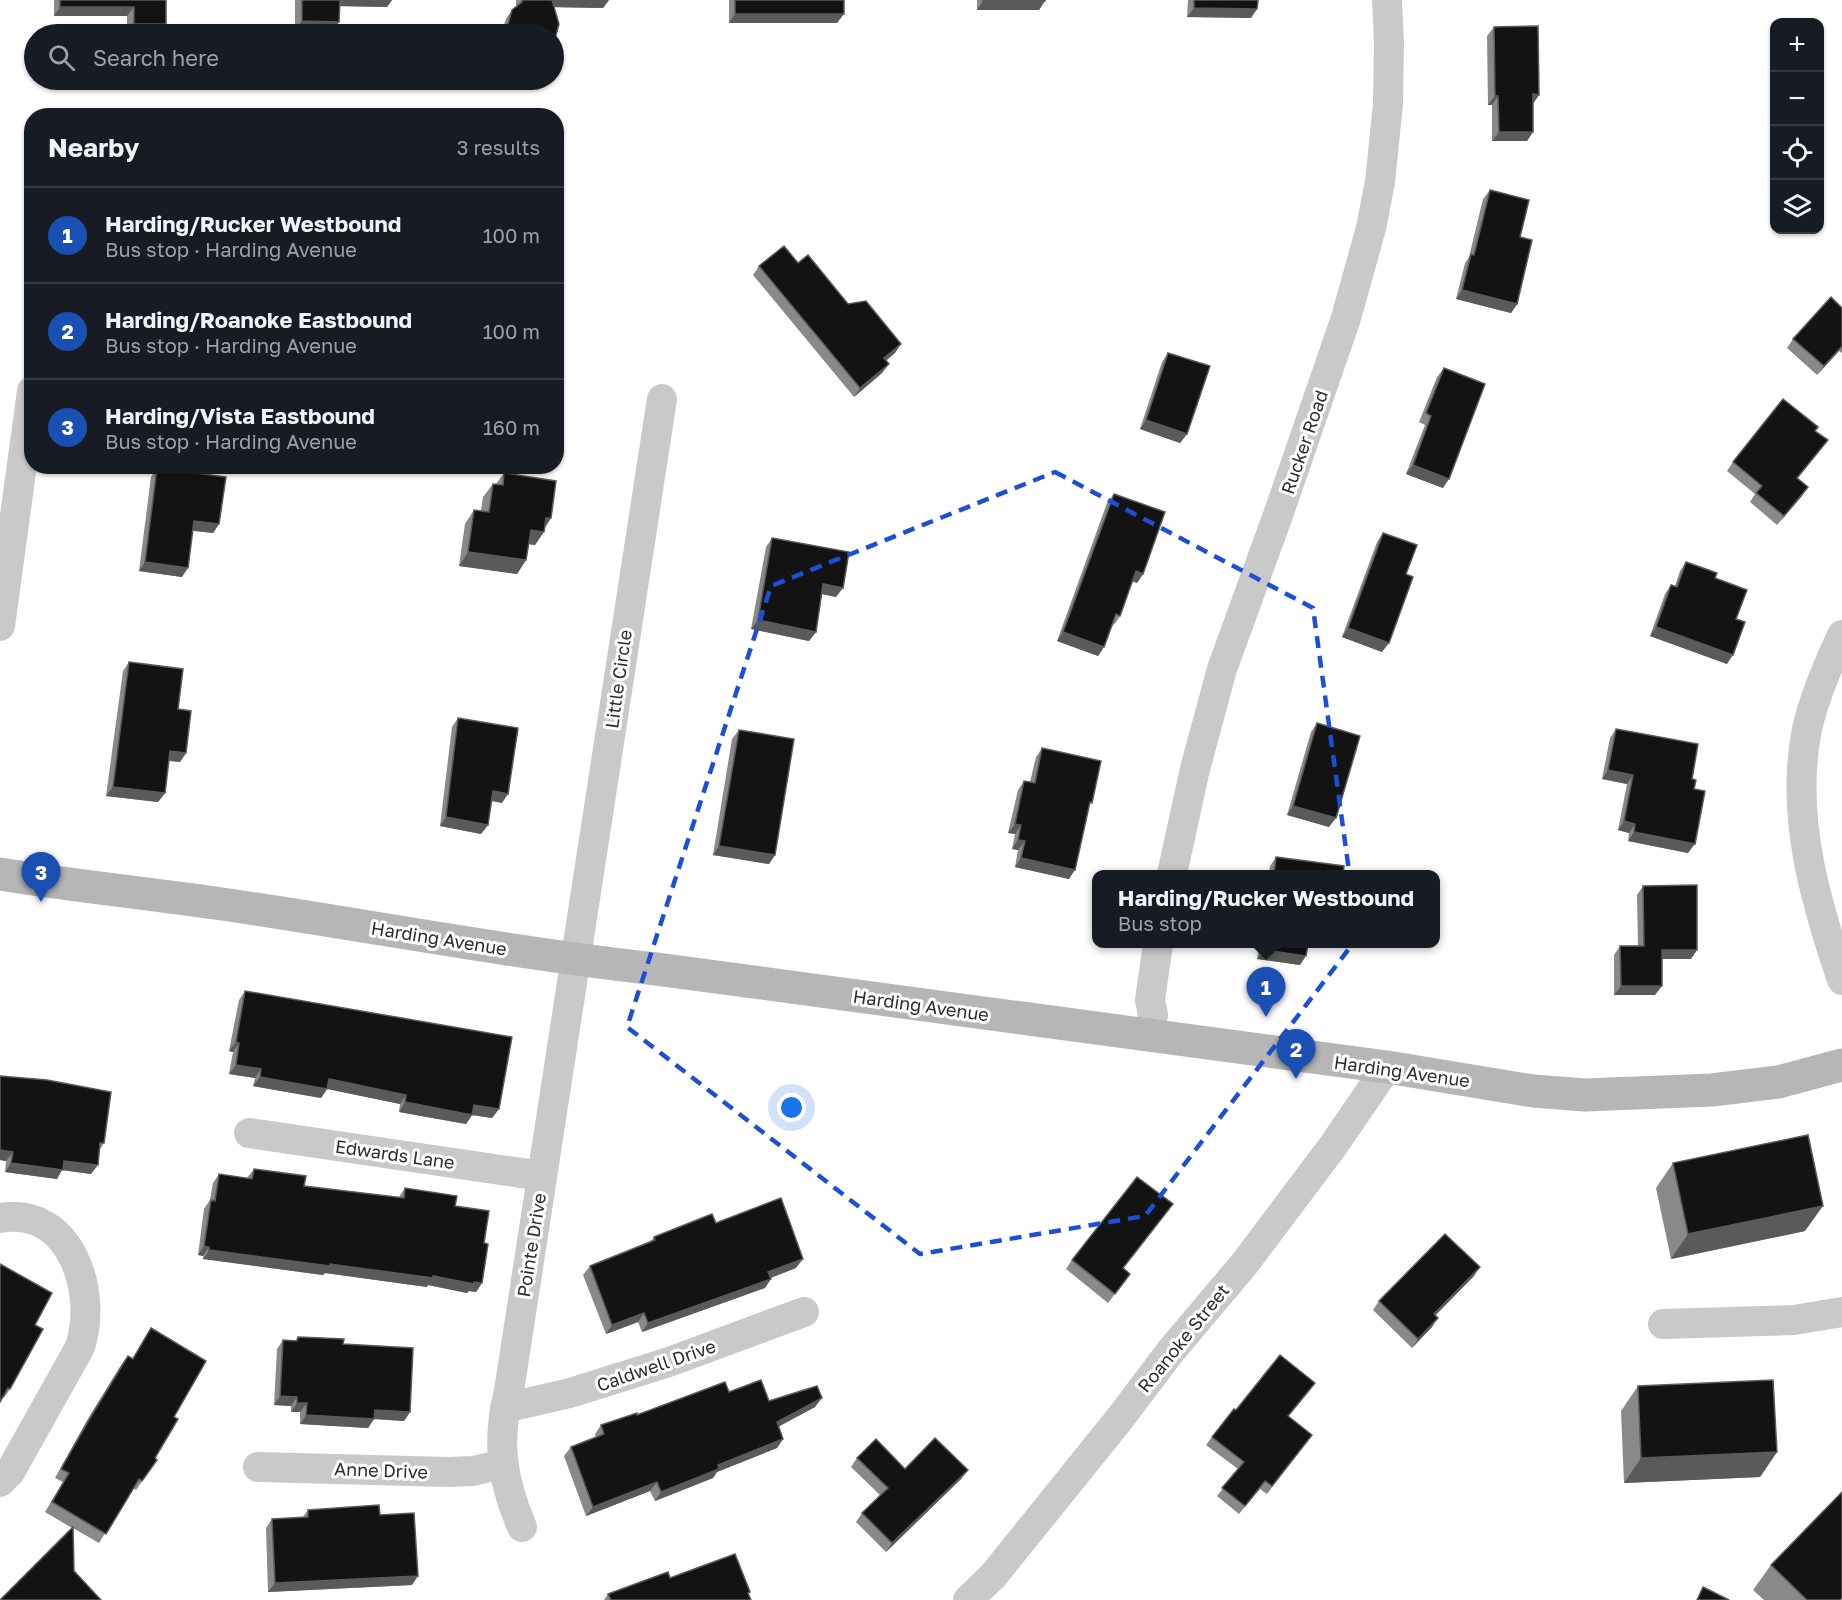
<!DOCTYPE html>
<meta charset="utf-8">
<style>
body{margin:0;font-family:"Golos Text",sans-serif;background:#20242c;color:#f1f3f6}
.controls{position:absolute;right:18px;top:18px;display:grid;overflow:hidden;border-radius:12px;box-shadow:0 2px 4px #0004}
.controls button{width:54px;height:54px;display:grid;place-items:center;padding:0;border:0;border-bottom:2px solid #363941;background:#171b24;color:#f1f3f6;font:30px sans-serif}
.you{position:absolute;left:792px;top:1108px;width:21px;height:21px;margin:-15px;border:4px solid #fff;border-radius:50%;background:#1a73e8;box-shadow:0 0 0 9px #1a73e833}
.badge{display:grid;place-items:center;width:39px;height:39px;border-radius:50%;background:#d93025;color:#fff;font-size:20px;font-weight:700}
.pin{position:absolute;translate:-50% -50px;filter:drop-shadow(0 2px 3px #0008)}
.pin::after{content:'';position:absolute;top:32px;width:21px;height:18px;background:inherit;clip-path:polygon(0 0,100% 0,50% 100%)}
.popup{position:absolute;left:1092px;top:870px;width:348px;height:78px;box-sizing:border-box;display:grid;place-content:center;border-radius:12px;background:#171b24;filter:drop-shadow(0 2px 4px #0005);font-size:20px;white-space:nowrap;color:#9ea1a6}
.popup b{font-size:22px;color:#f1f3f6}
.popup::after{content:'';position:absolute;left:50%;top:100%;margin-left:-12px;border:12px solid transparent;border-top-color:#171b24}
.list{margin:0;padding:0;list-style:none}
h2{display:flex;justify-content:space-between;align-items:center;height:78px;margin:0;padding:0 24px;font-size:26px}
h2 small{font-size:20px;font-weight:400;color:#9ea1a6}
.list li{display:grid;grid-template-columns:39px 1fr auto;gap:18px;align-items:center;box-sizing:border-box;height:96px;padding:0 24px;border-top:2px solid #363941}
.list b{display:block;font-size:22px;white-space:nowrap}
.list p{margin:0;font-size:20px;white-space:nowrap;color:#9ea1a6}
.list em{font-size:20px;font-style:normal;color:#9ea1a6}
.icon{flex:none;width:33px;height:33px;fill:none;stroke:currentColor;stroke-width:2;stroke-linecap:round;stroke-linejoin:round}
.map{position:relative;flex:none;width:1842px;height:1600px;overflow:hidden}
.search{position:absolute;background:#171b24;box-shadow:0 2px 4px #0004;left:24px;top:24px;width:540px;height:66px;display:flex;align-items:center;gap:15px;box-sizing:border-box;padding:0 21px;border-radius:33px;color:#9ea1a6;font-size:22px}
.panel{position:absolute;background:#171b24;box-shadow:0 2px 4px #0004;left:24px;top:108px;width:540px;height:366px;border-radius:24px}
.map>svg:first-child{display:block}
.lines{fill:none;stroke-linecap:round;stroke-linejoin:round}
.minor{stroke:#c9c9c9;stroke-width:30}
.secondary{stroke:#b6b6b6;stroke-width:33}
.wall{fill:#898989}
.shaded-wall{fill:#5a5a5a}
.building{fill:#131313;stroke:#5a5a5a;stroke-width:1.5}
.marked{fill:none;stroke:#1d4ed8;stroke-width:4.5;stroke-dasharray:12 8;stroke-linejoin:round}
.labels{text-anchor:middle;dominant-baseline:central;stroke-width:6;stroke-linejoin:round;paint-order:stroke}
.street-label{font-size:18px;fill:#2c2c2c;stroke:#fff}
</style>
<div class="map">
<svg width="1842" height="1600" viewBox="0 0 1842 1600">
<rect width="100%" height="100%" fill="#fff"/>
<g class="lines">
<!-- minor -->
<g class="minor">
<polyline points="0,626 32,391"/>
<path d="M1842,635c-14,30 -28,62 -35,94 -17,86 8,171 35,251"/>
<polyline points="1172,874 1195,769 1222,669 1278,515 1346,318 1371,228 1380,182 1388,104 1389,42 1387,0"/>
<polyline points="1148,1036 1153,1015 1150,1000 1158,944"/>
<polyline points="249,1133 542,1176"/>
<path d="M0,1218c71,-12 98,74 80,129l-70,125 -10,10"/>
<polyline points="1663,1324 1794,1320 1842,1312"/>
<polyline points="505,1408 570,1393 669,1362 804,1312"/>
<polyline points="258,1467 449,1472 473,1471 503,1464"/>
<path d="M522,1527c-20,-47 -26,-85 -13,-136l153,-992"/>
<polyline points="968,1600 993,1576 1121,1417 1170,1352 1245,1263 1333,1146 1387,1067"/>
</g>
<!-- secondary -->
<path class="secondary" d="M0,874c76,12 153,20 229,31 142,21 284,48 427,64l731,98 146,24 52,4 127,-5 66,-8 64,-17"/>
</g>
<!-- wall -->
<g class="wall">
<polygon points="54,0 166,0 160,33 127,33 127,16 54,16"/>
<polygon points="295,0 392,0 387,7 340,6 339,22 333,31 295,30"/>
<polygon points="516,0 609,0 603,8 554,7 554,34 502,34 501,33 506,19 512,10 516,7"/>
<polygon points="729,0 844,0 837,23 729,23"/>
<polygon points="977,0 1045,0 1039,10 977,10"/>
<polygon points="1188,0 1258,0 1251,18 1187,17"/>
<polygon points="1494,27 1533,132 1527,141 1492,141 1492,105 1488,105 1487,36"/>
<polygon points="1490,190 1517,304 1511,313 1456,299 1465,263 1469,257 1483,199"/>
<polygon points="798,263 848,304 895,353 886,361 882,373 854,397 753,275 759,266"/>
<polygon points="1842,308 1842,353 1839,351 1817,375 1787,348 1793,339"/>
<polygon points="1168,353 1187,434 1180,443 1140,429 1162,362"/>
<polygon points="1444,368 1443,488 1406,474 1425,425 1419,422 1437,377"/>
<polygon points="1816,431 1821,449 1797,478 1802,496 1777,525 1750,502 1755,494 1727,471 1733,462"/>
<polygon points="157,468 219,524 213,533 193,531 182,577 139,571 151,477"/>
<polygon points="504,473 551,518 535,545 529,544 526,560 517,574 459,566 465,524 474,510 481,511 483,497 493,484 496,484"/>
<polygon points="1114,494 1143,574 1137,583 1132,581 1120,616 1114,625 1113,624 1104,647 1098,656 1057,641 1107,503"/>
<polygon points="1383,533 1406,574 1382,652 1342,637 1377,542"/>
<polygon points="772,538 836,597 822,594 816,632 809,641 751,629 766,547"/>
<polygon points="1686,562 1715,578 1736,619 1727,664 1650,636 1665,594 1671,585 1675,586 1680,571"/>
<polygon points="129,662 178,709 186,753 180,762 169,761 165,793 158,802 106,796 123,671"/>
<polygon points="458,718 502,803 492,801 488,825 481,834 440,826 452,727"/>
<polygon points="1317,723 1329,827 1287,815 1311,732"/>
<polygon points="1616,729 1692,779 1694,789 1688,853 1628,841 1629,833 1618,830 1627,784 1602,779 1610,738"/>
<polygon points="739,730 775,855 769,864 713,855 732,739"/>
<polygon points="1042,748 1089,808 1069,879 1015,867 1018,850 1012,849 1015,834 1008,833 1018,790 1024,781 1030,782 1036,757"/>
<polygon points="1276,857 1343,874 1269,874 1270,866"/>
<polygon points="1643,886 1697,950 1691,959 1662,959 1655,995 1614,995 1614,955 1620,946 1638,946 1637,895"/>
<polygon points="1259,944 1308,944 1300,965 1257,959"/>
<polygon points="245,991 499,1109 492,1118 472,1115 466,1124 399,1112 400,1104 327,1089 321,1098 253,1086 255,1078 229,1074 233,1052 229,1051 239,1000"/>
<polygon points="0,1076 104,1143 99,1151 91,1174 62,1170 57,1179 5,1172 6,1161 0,1160"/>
<polygon points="1673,1163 1805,1231 1671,1259 1656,1188"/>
<polygon points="254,1169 304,1186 399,1197 405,1188 455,1206 484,1243 482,1283 476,1292 469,1291 467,1293 428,1285 427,1287 325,1273 323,1275 203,1259 203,1256 198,1255 204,1209 210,1200 213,1183 219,1174 247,1178"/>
<polygon points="1166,1213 1123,1268 1130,1274 1108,1303 1066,1269 1072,1260"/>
<polygon points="716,1223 796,1268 771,1278 765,1288 642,1332 638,1322 606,1334 583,1275 590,1266 650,1242 654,1237"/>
<polygon points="1474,1276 1435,1315 1432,1327 1412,1348 1373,1310 1379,1301"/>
<polygon points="35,1325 10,1389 4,1398 3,1397"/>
<polygon points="151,1328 174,1417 155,1458 157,1460 136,1490 133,1488 99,1543 73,1528 0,1600 72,1528 45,1512 63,1482 55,1478 86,1422 121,1365 128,1356 132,1359"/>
<polygon points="298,1337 343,1344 410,1412 404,1421 374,1419 368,1428 300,1424 300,1412 291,1412 291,1406 274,1405 277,1349 283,1340 295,1341"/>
<polygon points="1315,1383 1288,1416 1312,1435 1267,1494 1260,1489 1239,1514 1217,1496 1238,1469 1206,1445 1212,1437 1236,1410"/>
<polygon points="1638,1386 1777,1452 1760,1477 1624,1483 1621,1411"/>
<polygon points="769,1401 815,1407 778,1427 783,1439 777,1448 717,1472 713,1478 655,1501 650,1491 586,1516 564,1456 571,1447 596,1437 595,1434 601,1425 637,1415"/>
<polygon points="857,1458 905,1469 968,1470 961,1479 886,1552 856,1522 862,1513 880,1495 851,1467"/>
<polygon points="308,1510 380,1515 412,1585 268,1592 266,1528 272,1519 303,1517"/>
<polygon points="1771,1565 1842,1600 1764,1600 1753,1590"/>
<polygon points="670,1578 750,1592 748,1594 751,1600 604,1600 608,1594"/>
</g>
<!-- shaded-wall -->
<g class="shaded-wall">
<polygon points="338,0 392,0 387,7 334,6"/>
<polygon points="550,0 609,0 603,8 545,7"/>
<polygon points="983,1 1045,1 1039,10 977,10"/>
<polygon points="60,7 134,7 127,16 54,16"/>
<polygon points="1194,8 1257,9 1251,18 1187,17"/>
<polygon points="735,14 844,14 837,23 729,23"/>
<polygon points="302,21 339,22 333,31 295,30"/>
<polygon points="134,24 166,24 160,33 127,33"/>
<polygon points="1533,94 1539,95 1533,104"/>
<polygon points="1495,96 1498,96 1492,105 1488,105"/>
<polygon points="1499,132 1533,132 1527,141 1492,141"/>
<polygon points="1462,290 1517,304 1511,313 1456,299"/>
<polygon points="901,344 895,353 877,367 884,358"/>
<polygon points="1842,346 1839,351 1817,375 1824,366"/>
<polygon points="889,364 882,373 854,397 860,388"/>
<polygon points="1146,420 1187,434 1180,443 1140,429"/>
<polygon points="1413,465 1449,479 1443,488 1406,474"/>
<polygon points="1808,487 1802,496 1777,525 1784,516"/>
<polygon points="546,518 551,518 542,531 544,532 535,545 521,543 531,530"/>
<polygon points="194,521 219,524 213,533 188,530"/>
<polygon points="468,552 526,560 517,574 459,566"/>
<polygon points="145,562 188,568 182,577 139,571"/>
<polygon points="1136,571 1143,574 1137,583 1130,580"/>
<polygon points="823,584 843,588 836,597 817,593"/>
<polygon points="758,620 816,632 809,641 751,629"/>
<polygon points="1656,627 1733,655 1727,664 1650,636"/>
<polygon points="1348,628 1389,643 1382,652 1342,637"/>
<polygon points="1063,632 1104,647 1098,656 1057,641"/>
<polygon points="170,751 186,753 180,762 164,760"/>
<polygon points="1608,770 1633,775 1627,784 1602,779"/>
<polygon points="113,787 165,793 158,802 106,796"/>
<polygon points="493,791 508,794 502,803 487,800"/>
<polygon points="1293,806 1336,818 1329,827 1287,815"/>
<polygon points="446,817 488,825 481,834 440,826"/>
<polygon points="1624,821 1635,824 1629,833 1618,830"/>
<polygon points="1015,824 1021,825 1015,834 1008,833"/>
<polygon points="1634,832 1695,844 1688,853 1628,841"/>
<polygon points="1018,840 1025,841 1018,850 1012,849"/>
<polygon points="719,846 775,855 769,864 713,855"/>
<polygon points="1021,858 1075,870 1069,879 1015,867"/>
<polygon points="1264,950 1306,956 1300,965 1257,959"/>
<polygon points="1662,950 1697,950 1691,959 1655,959"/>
<polygon points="1621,986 1662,986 1655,995 1614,995"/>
<polygon points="236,1042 239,1043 233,1052 229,1051"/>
<polygon points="236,1065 261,1069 255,1078 229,1074"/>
<polygon points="260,1077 327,1089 321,1098 253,1086"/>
<polygon points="329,1079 406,1095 400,1104 323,1088"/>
<polygon points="405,1102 474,1105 499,1109 492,1118 472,1115 466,1124 399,1112"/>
<polygon points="0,1150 13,1152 6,1161 0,1160"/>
<polygon points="64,1161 98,1165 91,1174 62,1170 57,1179 5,1172 11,1163"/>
<polygon points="1823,1206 1805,1231 1671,1259 1688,1234"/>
<polygon points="204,1246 209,1247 203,1256 198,1255"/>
<polygon points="209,1250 433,1276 482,1283 476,1292 469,1291 467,1293 428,1285 427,1287 325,1273 323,1275 203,1259"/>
<polygon points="803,1259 796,1268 762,1281 768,1272"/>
<polygon points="1480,1267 1474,1276 1428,1323 1434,1314"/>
<polygon points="771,1279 765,1288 642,1332 648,1323"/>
<polygon points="644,1313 638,1322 606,1334 612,1325"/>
<polygon points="1438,1318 1432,1327 1412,1348 1418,1339"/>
<polygon points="280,1396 297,1397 291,1406 274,1405"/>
<polygon points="822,1398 815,1407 770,1431 777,1422"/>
<polygon points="297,1403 307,1403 300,1412 291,1412"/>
<polygon points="375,1410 410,1412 404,1421 374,1419 368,1428 300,1424 306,1415"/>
<polygon points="783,1439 777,1448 717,1472 713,1478 655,1501 661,1492 718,1465"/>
<polygon points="1777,1452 1760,1477 1624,1483 1641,1458"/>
<polygon points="968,1470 961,1479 886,1552 892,1543"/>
<polygon points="657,1482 650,1491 586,1516 593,1507"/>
<polygon points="418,1576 412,1585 268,1592 275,1583"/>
</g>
<!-- building -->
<g class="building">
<polygon points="60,0 166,0 166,24 134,24 134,7 60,7"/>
<polygon points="302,0 340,0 339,22 302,21"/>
<polygon points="522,0 552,0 559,24 555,39 554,40 554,34 511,34 508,24 512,10 522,2"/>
<rect x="735" y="0" width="109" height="14"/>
<rect x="983" y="0" width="62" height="1"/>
<polygon points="1194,0 1258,0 1257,9 1194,8"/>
<polygon points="1538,26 1539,95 1533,94 1533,132 1499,132 1498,96 1495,96 1494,27"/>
<polygon points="1490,190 1529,200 1520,237 1532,240 1517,304 1462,290 1471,254 1474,255"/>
<polygon points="784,246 798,263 808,255 848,304 866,301 901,344 884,358 889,364 860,388 759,266"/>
<polygon points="1831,297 1842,308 1842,346 1824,366 1793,339"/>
<polygon points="1168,353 1210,366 1187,434 1146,420"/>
<polygon points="1444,368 1485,384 1449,479 1413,465 1431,416 1426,413"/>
<polygon points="1783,399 1818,427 1815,431 1828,440 1797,478 1808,487 1784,516 1756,493 1762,486 1733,462"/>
<polygon points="157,468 226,477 219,524 194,521 188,568 145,562"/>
<polygon points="504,473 556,481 551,518 546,518 544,532 531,530 526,560 468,552 474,510 489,512 493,484 503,485"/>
<polygon points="1114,494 1165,512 1143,574 1136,571 1120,616 1116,614 1104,647 1063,632"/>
<polygon points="1383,533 1417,545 1406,574 1413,577 1389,643 1348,628"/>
<polygon points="772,538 849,552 843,588 823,584 816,632 758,620"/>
<polygon points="1686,562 1717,573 1715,578 1747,590 1736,619 1745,622 1733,655 1656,627 1671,585 1677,587"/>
<polygon points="129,662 183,669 178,709 191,711 186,753 170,751 165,793 113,787"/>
<polygon points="458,718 518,728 508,794 493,791 488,825 446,817"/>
<polygon points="1317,723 1360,736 1336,818 1293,806"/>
<polygon points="1616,729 1698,744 1692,779 1696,780 1694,789 1705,791 1695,844 1634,832 1635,824 1624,821 1633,775 1608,770"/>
<polygon points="739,730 794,739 775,855 719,846"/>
<polygon points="1042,748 1101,761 1092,803 1090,802 1075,870 1021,858 1025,841 1018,840 1021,825 1015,824 1024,781 1035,783"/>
<polygon points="1276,857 1344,866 1343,874 1274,874"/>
<polygon points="1697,885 1697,950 1662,950 1662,986 1621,986 1620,946 1644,946 1643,886"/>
<polygon points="1264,944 1308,944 1306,956 1264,950"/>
<polygon points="245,991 512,1037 499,1109 474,1105 472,1115 405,1102 406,1095 329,1079 327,1089 260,1077 261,1069 236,1065 239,1043 236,1042"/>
<polygon points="0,1076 47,1080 111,1092 104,1143 100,1143 98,1165 64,1161 63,1170 11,1163 13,1152 0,1150"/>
<polygon points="1808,1135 1823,1206 1688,1234 1673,1163"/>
<polygon points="254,1169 306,1176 304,1186 404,1198 405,1188 457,1196 455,1206 489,1211 484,1243 488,1244 482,1283 474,1282 474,1284 433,1276 433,1278 330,1264 330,1266 209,1250 209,1247 204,1246 211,1200 215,1201 219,1174 252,1179"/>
<polygon points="1137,1177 1173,1204 1123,1268 1130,1274 1115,1294 1072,1260"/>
<polygon points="781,1198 803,1259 768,1272 771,1279 648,1323 644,1313 612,1325 590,1266 655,1240 654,1237 712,1214 716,1223"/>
<polygon points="1445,1234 1480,1267 1434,1314 1438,1318 1418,1339 1379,1301"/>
<polygon points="0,1264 52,1293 35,1325 43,1329 10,1389 8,1388 0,1402"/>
<polygon points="151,1328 206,1361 174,1417 178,1419 155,1458 157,1460 142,1481 139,1479 106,1534 52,1502 69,1473 61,1469 93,1413 128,1356 133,1359"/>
<polygon points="298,1337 344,1339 343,1344 413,1348 410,1412 375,1410 374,1419 306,1415 307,1403 297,1403 297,1397 280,1396 283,1340 297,1341"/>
<polygon points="1280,1355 1315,1383 1288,1416 1312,1435 1272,1486 1265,1481 1245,1506 1222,1488 1244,1462 1212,1437 1234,1409 1236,1410"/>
<polygon points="761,1380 769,1401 817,1386 822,1398 777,1422 783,1439 718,1465 719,1469 661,1492 657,1482 593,1507 571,1447 604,1434 601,1425 637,1413 637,1415 725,1382 729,1392"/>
<polygon points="1773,1380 1777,1452 1641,1458 1638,1386"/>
<polygon points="935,1438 968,1470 892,1543 862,1513 888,1488 857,1458 876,1439 905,1469"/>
<polygon points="1842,1492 1842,1598 1840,1600 1807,1600 1771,1565"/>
<polygon points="379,1505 380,1515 414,1513 418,1576 275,1583 272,1519 308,1517 308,1510"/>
<polygon points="73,1527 74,1571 101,1600 0,1600"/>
<polygon points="735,1554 750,1592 748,1593 751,1600 611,1600 608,1594 668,1572 670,1578"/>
<polygon points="1703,1587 1729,1600 1697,1600"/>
</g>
<!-- marked area -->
<path class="marked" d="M1055,472l258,136 45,329 -213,279 -225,38 -293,-227 144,-441z"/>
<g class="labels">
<!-- street labels -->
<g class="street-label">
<text transform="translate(1304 442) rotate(-71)">Rucker Road</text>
<text transform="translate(618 679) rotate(-82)">Little Circle</text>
<text transform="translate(439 938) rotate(9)">Harding Avenue</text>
<text transform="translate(921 1005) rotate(8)">Harding Avenue</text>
<text transform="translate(1402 1071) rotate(8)">Harding Avenue</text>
<text transform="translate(395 1154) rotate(8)">Edwards Lane</text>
<text transform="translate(531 1245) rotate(-81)">Pointe Drive</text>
<text transform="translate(1183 1338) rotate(-51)">Roanoke Street</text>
<text transform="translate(656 1365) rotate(-19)">Caldwell Drive</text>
<text transform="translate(381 1470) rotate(2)">Anne Drive</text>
</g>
</g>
</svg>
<div class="controls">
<button>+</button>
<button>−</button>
<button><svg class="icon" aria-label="locate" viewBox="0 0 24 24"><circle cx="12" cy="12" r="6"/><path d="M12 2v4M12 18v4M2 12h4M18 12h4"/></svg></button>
<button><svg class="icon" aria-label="layers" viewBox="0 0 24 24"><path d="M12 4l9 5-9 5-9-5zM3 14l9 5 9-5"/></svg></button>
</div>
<div class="you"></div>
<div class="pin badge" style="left:1266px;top:1017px;background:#1a4fb4">1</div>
<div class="popup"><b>Harding/Rucker Westbound</b>Bus stop</div>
<div class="pin badge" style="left:1296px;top:1079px;background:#1a4fb4">2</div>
<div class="pin badge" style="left:41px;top:902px;background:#1a4fb4">3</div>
<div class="search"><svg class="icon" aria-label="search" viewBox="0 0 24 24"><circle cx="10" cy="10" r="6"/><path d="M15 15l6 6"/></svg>Search here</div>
<section class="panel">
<h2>Nearby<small>3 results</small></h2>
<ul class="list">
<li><span class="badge" style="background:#1a4fb4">1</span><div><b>Harding/Rucker Westbound</b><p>Bus stop · Harding Avenue</p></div><em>100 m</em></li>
<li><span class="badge" style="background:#1a4fb4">2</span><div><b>Harding/Roanoke Eastbound</b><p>Bus stop · Harding Avenue</p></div><em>100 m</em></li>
<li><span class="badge" style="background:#1a4fb4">3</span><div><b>Harding/Vista Eastbound</b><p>Bus stop · Harding Avenue</p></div><em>160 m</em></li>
</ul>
</section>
</div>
